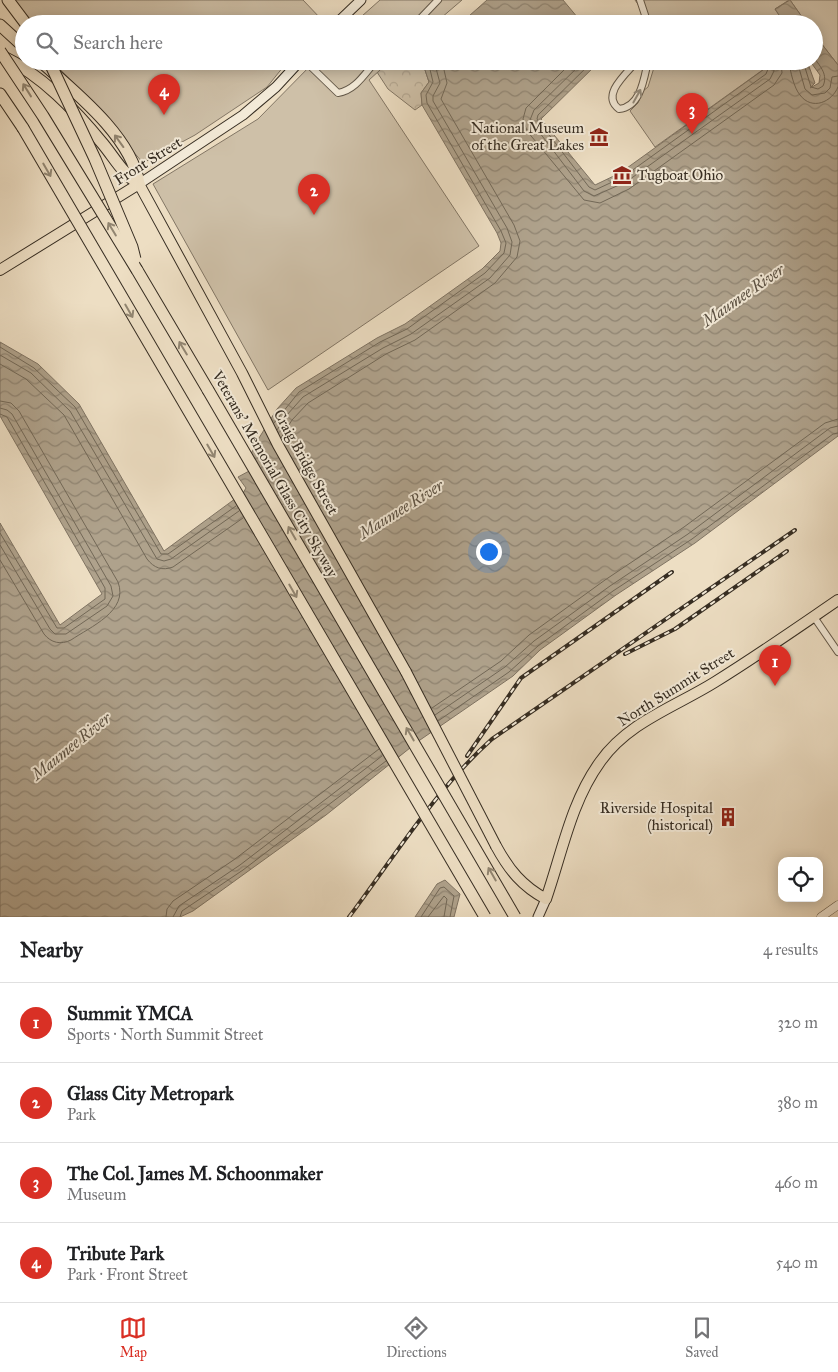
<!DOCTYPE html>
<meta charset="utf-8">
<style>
body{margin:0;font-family:"IM FELL Great Primer",serif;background:#f2f2f2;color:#202124}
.controls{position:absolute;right:15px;bottom:15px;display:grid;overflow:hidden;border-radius:10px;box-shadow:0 2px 12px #0003}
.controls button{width:45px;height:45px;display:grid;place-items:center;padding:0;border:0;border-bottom:1px solid #e0e0e0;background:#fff;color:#202124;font:25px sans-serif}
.you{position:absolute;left:488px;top:551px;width:18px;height:18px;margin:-12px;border:4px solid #fff;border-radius:50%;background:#1a73e8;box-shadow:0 0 0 8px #1a73e833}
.badge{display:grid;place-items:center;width:32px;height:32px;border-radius:50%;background:#d93025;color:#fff;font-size:16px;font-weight:700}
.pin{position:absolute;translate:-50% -41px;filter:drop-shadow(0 1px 2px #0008)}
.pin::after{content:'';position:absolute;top:26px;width:18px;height:15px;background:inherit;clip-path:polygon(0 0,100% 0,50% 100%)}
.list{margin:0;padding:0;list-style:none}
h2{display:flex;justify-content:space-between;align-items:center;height:65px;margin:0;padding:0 20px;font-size:21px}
h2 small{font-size:16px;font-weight:400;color:#757577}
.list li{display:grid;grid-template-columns:32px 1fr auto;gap:15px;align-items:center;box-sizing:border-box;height:80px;padding:0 20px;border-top:1px solid #e0e0e0}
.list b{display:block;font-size:19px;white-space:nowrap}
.list p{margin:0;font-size:16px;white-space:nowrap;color:#757577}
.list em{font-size:16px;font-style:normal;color:#757577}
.icon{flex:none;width:28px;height:28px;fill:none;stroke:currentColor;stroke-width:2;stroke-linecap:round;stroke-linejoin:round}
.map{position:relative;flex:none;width:838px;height:917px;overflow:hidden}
.search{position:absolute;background:#fff;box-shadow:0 2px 12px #0003;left:15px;right:15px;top:15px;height:55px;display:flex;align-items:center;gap:12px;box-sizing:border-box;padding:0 18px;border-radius:28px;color:#757577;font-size:19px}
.sheet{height:385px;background:#fff}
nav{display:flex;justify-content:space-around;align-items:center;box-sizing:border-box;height:70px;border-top:1px solid #e0e0e0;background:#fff;font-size:14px;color:#757577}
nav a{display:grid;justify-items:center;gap:2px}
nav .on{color:#d93025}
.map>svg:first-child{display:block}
.forest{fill:url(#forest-crowns);stroke:#827665}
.green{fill:#cec0a8;stroke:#827665}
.water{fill:url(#water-waves);stroke:#7f7362}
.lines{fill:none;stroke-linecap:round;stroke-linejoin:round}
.shore{stroke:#726857;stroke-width:1}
.minor-casing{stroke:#64594a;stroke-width:8}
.tertiary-casing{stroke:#64594a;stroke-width:9}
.secondary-casing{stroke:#362d22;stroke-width:11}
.primary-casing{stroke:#362d22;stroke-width:12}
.motorway-casing{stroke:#362d22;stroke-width:13}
.minor{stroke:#f3ead8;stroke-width:6}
.tertiary{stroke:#f3ead8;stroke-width:8}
.secondary{stroke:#f3ead8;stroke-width:9}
.primary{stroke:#eddec3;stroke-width:10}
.motorway{stroke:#eddec3;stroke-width:11}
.rail-casing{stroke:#362d22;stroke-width:4}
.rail{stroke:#f3ead8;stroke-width:2;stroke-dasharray:5.5;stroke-linecap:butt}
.primary-bridge-casing{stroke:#362d22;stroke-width:12;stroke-linecap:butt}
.motorway-bridge-casing{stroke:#362d22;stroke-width:13;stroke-linecap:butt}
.primary-bridge{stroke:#eddec3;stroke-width:10}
.motorway-bridge{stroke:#eddec3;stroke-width:11}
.oneway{stroke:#928672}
.oneway2{stroke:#948c7d}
.labels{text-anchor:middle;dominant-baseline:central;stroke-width:4;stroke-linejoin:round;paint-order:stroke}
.poi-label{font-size:15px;fill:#362d22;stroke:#f3ead8;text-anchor:end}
.street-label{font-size:15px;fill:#362d22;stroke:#f3ead8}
.water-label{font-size:16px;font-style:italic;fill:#5a5042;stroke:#f3ead8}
</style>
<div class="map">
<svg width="838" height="917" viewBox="0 0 838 917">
<defs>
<pattern id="forest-crowns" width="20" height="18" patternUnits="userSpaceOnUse" patternTransform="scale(1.25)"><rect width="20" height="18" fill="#cec0a8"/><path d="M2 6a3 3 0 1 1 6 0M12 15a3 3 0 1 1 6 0" fill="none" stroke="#b2a590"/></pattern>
<pattern id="water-waves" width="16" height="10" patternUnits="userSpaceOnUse" patternTransform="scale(1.25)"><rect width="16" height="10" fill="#afa28c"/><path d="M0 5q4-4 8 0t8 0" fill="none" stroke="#8f8472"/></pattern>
</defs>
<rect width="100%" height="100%" fill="#eddec3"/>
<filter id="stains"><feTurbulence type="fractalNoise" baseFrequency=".004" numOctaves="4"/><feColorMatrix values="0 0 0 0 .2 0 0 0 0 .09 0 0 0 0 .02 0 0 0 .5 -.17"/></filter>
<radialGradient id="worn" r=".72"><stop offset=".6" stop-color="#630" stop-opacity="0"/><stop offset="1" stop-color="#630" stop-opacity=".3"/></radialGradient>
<!-- forest -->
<polygon class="forest" points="380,61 422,61 429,82 421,93 422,105 415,110 388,89 375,69"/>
<!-- green -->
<g class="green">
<polygon points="13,0 303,0 322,20 319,24 28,24"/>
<polygon points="380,0 462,0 434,24 353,24"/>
<polygon points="635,0 789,0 775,9 781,18 771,24 652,24"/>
<polygon points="790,0 838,0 838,65 814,34 814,24 807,24"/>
<polygon points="52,61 288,61 267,87 195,135 143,163 85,95"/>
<polygon points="315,61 390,61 369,80 479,246 268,390 153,184 258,119"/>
<polygon points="656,61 763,61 761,63 764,69 655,147 630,111 638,103 643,91 648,87"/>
</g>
<!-- water -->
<g class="water">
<polygon points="487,0 563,0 583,24 460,24"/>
<polygon points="790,0 807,24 785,24 775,9"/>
<polygon points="814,34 838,65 838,436 695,543 616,595 540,650 513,676 420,740 326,815 193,911 180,917 0,917 0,523 60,625 102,594 0,416 0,342 38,364 79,404 164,551 243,493 246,488 238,477 251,470 249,458 259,438 277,409 296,388 377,338 405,324 482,269 500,251 501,243 497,233 422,105 421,93 429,82 422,61 600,61 541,119 595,185 620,173 763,70 761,63 763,61 807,61 815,83 810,88 819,83 820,75 810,61 814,61"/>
<polygon points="445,880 460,894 454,917 415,917 437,884"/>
</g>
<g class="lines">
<!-- shore -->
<g class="shore">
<polyline points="573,61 526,108 523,119 527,131 584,200 600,203 629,189 774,85 782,73 781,61"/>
<polyline points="584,61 534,110 530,120 584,191 594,196 626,182 770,79 774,71 772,61"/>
<polyline points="593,61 538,115 537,119 589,187 595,190 623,177 766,74 768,69 766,61"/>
<path d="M789,61c1,10 5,27 11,34 12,16 32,7 38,-8"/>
<polyline points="797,61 805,89 812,95 825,93 830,88 832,77 838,76"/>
<path d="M803,61l8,26 7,2 5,-3c5,-11 -2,-19 -9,-28"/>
<polyline points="0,347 34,368 75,407 161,554 168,554 236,506"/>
<polyline points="0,355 31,373 70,411 157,559 164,561 171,559 239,511"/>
<path d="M0,364l26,15 38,36 83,144c7,9 15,12 26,8l70,-49"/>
<path d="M0,401l11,2 8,8 99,171c11,29 -28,45 -47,58 -10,5 -20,3 -27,-6l-44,-74"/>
<polyline points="0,408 7,410 12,414 111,586 113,596 107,606 66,634 55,634 50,629 0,545"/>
<polyline points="0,414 7,417 105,588 105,599 64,628 57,628 0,533"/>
<polyline points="274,423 299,392 380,342 407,329 485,273 504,253 506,243 501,231 427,103 426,95 433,82 428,61"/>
<polyline points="277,430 286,416 303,397 383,348 411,334 490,278 510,255 512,242 507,228 433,101 433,96 440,83 434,61"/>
<polyline points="281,438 292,420 308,403 386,354 415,340 495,283 517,257 520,241 514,225 441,99 447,83 442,61"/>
<polyline points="432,708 501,661 529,635 605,580 684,527 825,423 838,419"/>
<polyline points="435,715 505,667 534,641 610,586 688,534 830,428 838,426"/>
<polyline points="438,721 509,672 538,646 613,591 692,539 833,434 838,433"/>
<polyline points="166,917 167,909 173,901 235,859 379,749"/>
<polyline points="173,917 179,906 240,865 382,756"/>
<polyline points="180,917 182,911 243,870 386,761"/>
<polyline points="421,917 440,888 444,887 454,896 450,917"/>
<polyline points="428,917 444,896 447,899 444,917"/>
</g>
<!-- minor casing -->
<g class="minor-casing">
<g id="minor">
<polyline points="640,0 648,24"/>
<polyline points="415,24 438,0"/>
<path d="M305,61l33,32c18,-3 27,-20 38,-32"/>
<path d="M637,61c-10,12 -37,34 -18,48 22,-2 25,-31 29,-48"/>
<polyline points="814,617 838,652"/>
</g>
</g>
<!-- tertiary casing -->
<g class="tertiary-casing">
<polyline id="tertiary" points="821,917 838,905"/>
</g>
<!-- secondary casing -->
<g class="secondary-casing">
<g id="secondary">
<polyline points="336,24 361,0"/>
<polyline points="139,184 243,115 276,87 300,61"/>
<polyline points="538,917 546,899"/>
</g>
</g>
<!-- primary casing -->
<g class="primary-casing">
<g id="primary">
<polyline points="0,270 139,184 242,373 278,445 406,672"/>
<path d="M496,846c13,24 26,40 50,53 16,-46 25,-97 54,-137 28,-40 75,-55 115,-80 42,-26 82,-54 123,-82"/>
</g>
</g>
<!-- motorway casing -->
<g class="motorway-casing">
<g id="motorway">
<polyline points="8,0 26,24"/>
<polyline points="0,25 24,47"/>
<path d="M2,56c40,19 73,54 101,88 13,16 19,29 36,40"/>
<path d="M40,61c35,31 92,76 99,123"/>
<polyline points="0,94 23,128"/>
<polyline points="137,270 208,390"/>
</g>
</g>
<!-- minor -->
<use href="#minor" class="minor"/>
<!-- tertiary -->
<use href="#tertiary" class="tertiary"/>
<!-- secondary -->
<use href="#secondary" class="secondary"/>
<!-- primary -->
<use href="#primary" class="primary"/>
<!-- motorway -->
<use href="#motorway" class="motorway"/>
<!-- rail casing -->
<g class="rail-casing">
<g id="rail">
<polyline points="625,654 675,629 787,551"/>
<polyline points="467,756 521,678 672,572"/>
<path d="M349,917c45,-60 87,-128 143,-178l303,-209"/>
</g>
</g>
<!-- rail -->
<use href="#rail" class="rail"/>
<!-- primary-bridge casing -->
<g class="primary-bridge-casing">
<polyline id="primary-bridge" points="406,672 496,846"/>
</g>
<!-- motorway-bridge casing -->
<g class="motorway-bridge-casing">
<g id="motorway-bridge">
<polyline points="0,51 43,116 137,270"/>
<polyline points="49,61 95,159 132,247 135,259"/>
<polyline points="23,128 485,917"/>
<polyline points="208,390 515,917"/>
</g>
</g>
<!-- primary-bridge -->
<use href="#primary-bridge" class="primary-bridge"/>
<!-- motorway-bridge -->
<use href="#motorway-bridge" class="motorway-bridge"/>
</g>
<!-- one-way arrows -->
<defs><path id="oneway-shaft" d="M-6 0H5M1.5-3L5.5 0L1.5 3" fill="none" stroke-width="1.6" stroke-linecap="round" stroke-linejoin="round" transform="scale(1.25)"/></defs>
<g class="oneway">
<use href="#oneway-shaft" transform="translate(27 90) rotate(-122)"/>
<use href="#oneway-shaft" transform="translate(119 141) rotate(-126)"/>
<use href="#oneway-shaft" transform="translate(47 170) rotate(60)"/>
<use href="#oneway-shaft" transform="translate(112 229) rotate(-121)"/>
<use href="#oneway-shaft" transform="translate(129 311) rotate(60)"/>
<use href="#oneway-shaft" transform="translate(183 348) rotate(-121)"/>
<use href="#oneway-shaft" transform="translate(211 451) rotate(60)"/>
<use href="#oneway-shaft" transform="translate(292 533) rotate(-120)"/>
<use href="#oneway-shaft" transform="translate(293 591) rotate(60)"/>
<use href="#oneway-shaft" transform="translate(410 734) rotate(-120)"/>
<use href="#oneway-shaft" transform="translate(492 874) rotate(-120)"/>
</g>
<use class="oneway2" href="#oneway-shaft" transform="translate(637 96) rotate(-61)"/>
<!-- icons -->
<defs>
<g id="museum-bare" transform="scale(1.5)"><path d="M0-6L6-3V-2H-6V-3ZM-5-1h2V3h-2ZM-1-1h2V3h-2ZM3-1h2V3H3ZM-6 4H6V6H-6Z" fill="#8f2418" stroke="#f3ead8" stroke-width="2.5" paint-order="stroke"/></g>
<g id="building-bare" transform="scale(1.5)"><path d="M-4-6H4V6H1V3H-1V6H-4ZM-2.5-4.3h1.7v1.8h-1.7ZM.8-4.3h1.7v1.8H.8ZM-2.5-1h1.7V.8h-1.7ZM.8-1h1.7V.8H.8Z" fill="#8f2418" stroke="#f3ead8" stroke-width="2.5" paint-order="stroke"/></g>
</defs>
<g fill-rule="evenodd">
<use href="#museum-bare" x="599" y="137"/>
<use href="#museum-bare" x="622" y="175"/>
<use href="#building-bare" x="728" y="817"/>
</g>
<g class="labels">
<!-- poi labels -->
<g class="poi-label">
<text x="584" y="128">National Museum<tspan x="584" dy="17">of the Great Lakes</tspan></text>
<text x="637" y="175" text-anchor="start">Tugboat Ohio</text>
<text x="713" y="808">Riverside Hospital<tspan x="713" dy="17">(historical)</tspan></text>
</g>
<!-- street labels -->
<g class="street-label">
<text transform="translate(148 161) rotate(-32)">Front Street</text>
<text transform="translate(306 462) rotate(61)">Craig Bridge Street</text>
<text transform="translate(275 474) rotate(60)">Veterans' Memorial Glass City Skyway</text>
<text transform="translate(676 687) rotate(-32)">North Summit Street</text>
</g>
<!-- water labels -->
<g class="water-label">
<text transform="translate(743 295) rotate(-35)">Maumee River</text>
<text transform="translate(401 509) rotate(-32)">Maumee River</text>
<text transform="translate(71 746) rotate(-39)">Maumee River</text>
</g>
</g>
<rect width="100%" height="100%" filter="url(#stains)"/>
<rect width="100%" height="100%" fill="url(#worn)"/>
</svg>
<div class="controls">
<button><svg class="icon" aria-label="locate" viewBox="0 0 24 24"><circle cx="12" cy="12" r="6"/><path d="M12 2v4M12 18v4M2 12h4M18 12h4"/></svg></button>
</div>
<div class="you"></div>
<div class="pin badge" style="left:775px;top:686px">1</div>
<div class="pin badge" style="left:314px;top:215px">2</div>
<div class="pin badge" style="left:692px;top:134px">3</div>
<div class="pin badge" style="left:164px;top:115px">4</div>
<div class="search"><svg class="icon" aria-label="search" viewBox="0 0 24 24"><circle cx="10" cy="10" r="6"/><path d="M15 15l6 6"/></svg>Search here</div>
</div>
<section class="sheet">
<h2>Nearby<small>4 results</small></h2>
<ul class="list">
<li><span class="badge">1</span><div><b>Summit YMCA</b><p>Sports · North Summit Street</p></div><em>320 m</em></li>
<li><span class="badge">2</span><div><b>Glass City Metropark</b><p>Park</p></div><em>380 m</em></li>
<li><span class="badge">3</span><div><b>The Col. James M. Schoonmaker</b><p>Museum</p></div><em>460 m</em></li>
<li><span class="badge">4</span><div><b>Tribute Park</b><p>Park · Front Street</p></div><em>540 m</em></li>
</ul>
</section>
<nav>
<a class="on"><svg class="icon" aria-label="map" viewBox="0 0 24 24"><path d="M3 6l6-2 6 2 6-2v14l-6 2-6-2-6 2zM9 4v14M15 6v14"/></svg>Map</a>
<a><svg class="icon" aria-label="directions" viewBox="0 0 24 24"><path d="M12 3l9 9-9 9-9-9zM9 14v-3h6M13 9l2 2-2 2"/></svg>Directions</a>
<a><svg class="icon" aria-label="saved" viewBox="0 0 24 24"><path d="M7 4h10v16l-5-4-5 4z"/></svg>Saved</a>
</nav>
